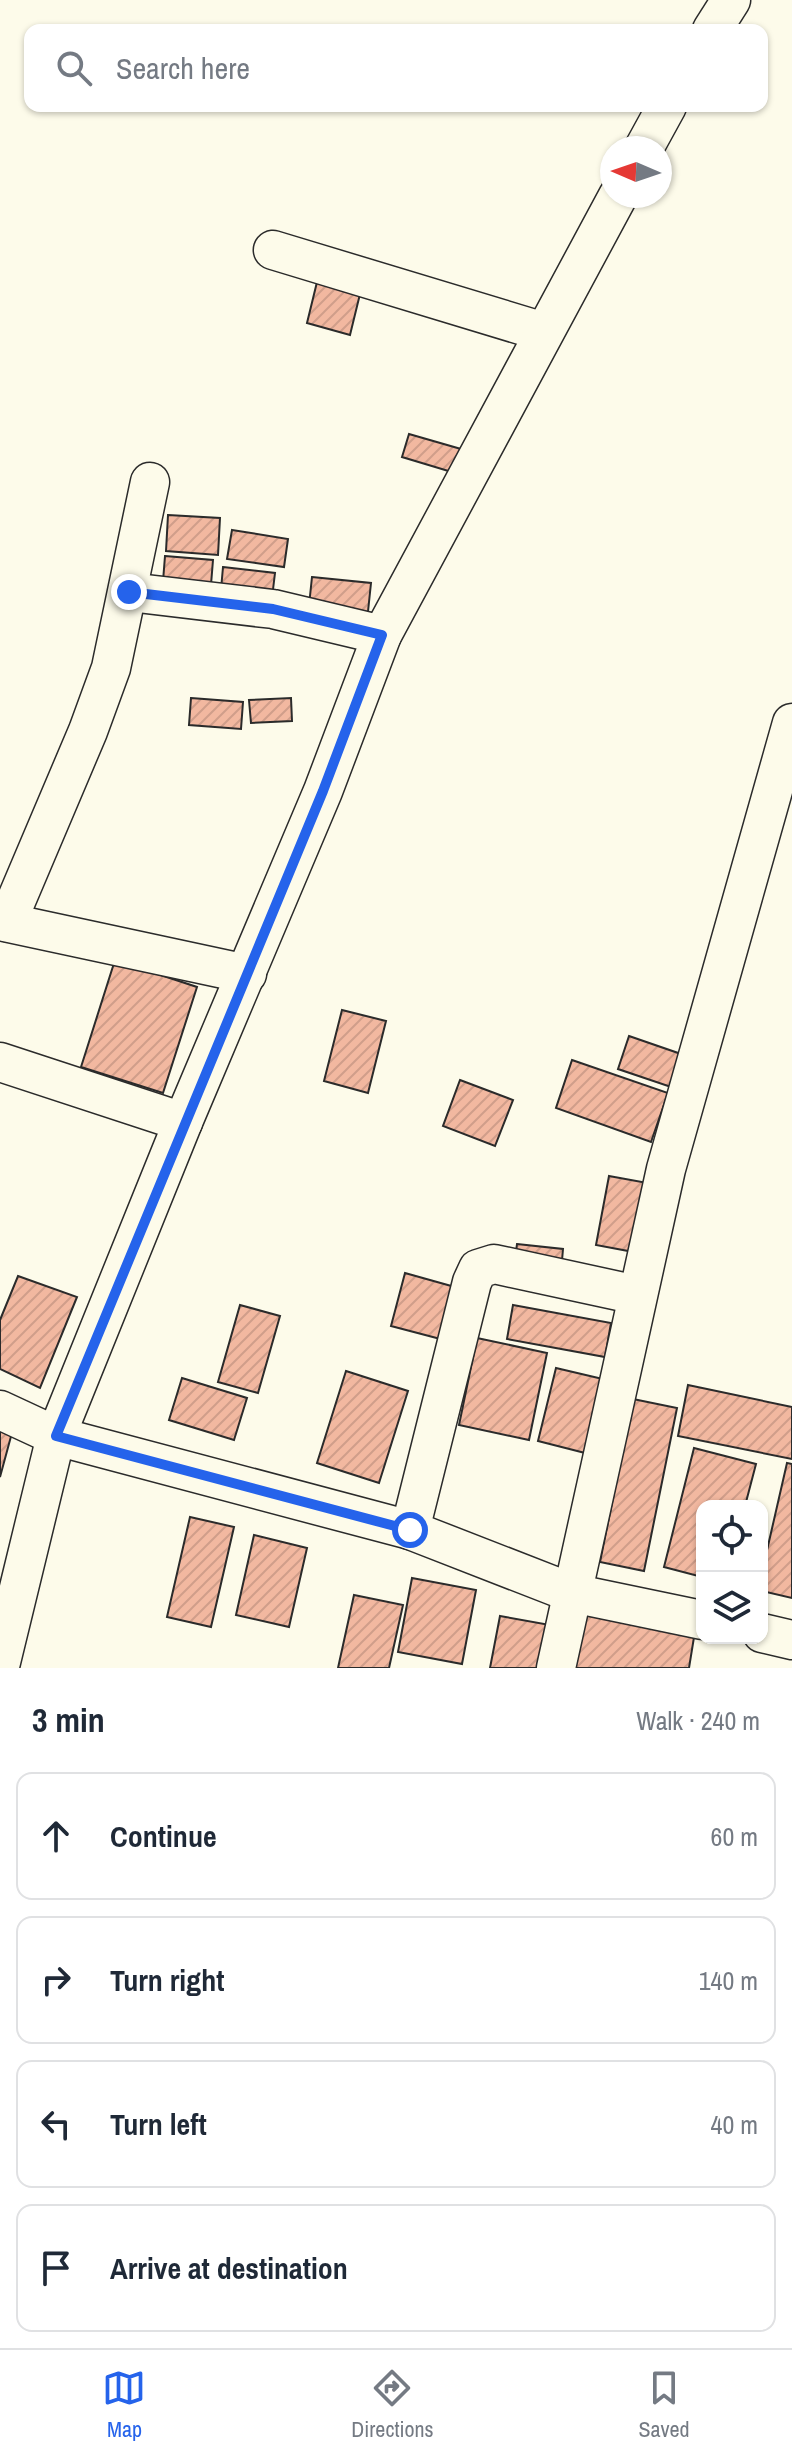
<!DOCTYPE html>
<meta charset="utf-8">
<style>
body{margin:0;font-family:"Archivo Narrow",sans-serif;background:#f2f2f3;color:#1f2937}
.controls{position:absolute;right:24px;bottom:24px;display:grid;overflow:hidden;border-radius:16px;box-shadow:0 2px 6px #0004}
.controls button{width:72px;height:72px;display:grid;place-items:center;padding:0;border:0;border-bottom:2px solid #e0e1e3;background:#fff;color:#1f2937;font:40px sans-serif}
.compass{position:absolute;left:600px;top:136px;width:72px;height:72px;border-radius:50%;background:#fff;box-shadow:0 2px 6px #0004;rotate:272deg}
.stop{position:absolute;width:24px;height:24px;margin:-18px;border:6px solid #2563eb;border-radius:50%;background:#fff}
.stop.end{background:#2563eb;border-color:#fff;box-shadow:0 2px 8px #0008}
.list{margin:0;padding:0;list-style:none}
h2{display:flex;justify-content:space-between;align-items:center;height:104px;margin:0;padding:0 32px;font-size:34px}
h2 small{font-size:26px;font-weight:400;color:#747a83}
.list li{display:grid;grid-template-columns:52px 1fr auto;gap:24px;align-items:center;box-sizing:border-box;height:128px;margin:0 16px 16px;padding:0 16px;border:2px solid #e0e1e3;border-radius:16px}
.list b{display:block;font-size:30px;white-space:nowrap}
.list em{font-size:26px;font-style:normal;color:#747a83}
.icon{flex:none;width:44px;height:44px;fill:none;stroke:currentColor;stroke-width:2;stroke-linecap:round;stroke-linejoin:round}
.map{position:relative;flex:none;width:792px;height:1668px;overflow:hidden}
.search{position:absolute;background:#fff;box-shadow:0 2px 6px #0004;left:24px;right:24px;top:24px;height:88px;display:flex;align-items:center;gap:20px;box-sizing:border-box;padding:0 28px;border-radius:16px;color:#747a83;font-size:30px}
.sheet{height:680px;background:#fff}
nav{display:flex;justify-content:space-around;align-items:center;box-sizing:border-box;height:112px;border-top:2px solid #e0e1e3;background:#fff;font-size:22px;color:#747a83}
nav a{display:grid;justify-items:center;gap:4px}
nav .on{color:#2563eb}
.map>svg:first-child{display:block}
.building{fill:url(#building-hatch);stroke:#2b2b2b;stroke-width:2}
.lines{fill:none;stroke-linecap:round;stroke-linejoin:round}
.street-casing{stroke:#2b2b2b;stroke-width:41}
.street{stroke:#fdfbea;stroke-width:38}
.route{stroke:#2563eb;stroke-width:10}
</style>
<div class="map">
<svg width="792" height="1668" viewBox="0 0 792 1668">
<defs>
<pattern id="building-hatch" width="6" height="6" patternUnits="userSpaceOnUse" patternTransform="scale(2)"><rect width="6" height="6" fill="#f2b8a0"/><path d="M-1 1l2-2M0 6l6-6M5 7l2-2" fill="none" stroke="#d09e8a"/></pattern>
</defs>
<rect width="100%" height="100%" fill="#fdfbea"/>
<!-- building -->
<g class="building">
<polygon points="317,282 360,294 350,335 307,323"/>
<polygon points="409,434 461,449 455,473 402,457"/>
<polygon points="168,515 220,518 218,555 166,551"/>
<polygon points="232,530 288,539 284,567 227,559"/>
<polygon points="165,556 213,560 210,597 162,594"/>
<polygon points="223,567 275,573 271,606 220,601"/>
<polygon points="312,577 371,583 367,621 308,615"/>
<polygon points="191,698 243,702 241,729 189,725"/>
<polygon points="291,698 292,721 251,723 249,700"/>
<polygon points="115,960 197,987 163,1093 81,1067"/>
<polygon points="342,1010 386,1021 368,1093 324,1081"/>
<polygon points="629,1036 681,1054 671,1087 618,1069"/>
<polygon points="572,1060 668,1093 651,1142 556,1108"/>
<polygon points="460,1080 513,1100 495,1146 443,1126"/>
<polygon points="609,1176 653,1184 639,1253 596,1245"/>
<polygon points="517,1244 563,1249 561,1272 514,1266"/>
<polygon points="405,1273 462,1289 448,1341 391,1326"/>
<polygon points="18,1276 77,1297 40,1388 0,1369 0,1320"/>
<polygon points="240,1305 280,1316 258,1393 218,1382"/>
<polygon points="513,1305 611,1323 605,1357 507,1339"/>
<polygon points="477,1338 547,1353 529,1440 459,1425"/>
<polygon points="556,1368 607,1380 589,1454 538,1441"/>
<polygon points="346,1371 408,1391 379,1483 317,1463"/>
<polygon points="182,1378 247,1398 234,1440 169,1420"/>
<polygon points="688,1385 792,1407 792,1459 678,1436"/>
<polygon points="633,1399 677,1408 644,1571 600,1562"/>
<polygon points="0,1425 13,1429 0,1477"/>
<polygon points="694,1448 756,1464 745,1506 702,1506 702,1577 664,1567"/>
<polygon points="787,1463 792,1464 792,1598 762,1591 762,1572"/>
<polygon points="190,1517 234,1527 211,1627 167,1617"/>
<polygon points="254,1535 307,1548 289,1627 236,1615"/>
<polygon points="412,1578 476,1590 462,1664 398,1652"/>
<polygon points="354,1595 403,1605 389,1668 338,1668"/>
<polygon points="585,1612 695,1631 689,1668 575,1668"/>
<polygon points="500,1616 550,1625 542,1668 490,1668"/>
</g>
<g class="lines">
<!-- street casing -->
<g class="street-casing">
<g id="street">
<polyline points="712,30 731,0"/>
<polyline points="644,148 667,106"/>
<polyline points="273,250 544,332"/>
<polyline points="129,592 273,609 382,635"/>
<polyline points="0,921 247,974"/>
<polyline points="7,922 88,731 111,668 150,482"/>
<polyline points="0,1062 183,1122"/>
<polyline points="0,1410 56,1436 410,1530 572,1593 702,1620"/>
<polyline points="410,1530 472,1282 478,1269 494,1264 637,1295"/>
<polyline points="762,1633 792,1640"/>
<polyline points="0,1666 56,1436 183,1122 323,791 382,635 618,196"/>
<polyline points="556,1668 666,1169 792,723"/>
</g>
</g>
<!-- street -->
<use href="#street" class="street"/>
</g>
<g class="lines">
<!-- route -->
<polyline class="route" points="129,592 273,609 382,635 323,791 56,1436 410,1530"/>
</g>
</svg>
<div class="controls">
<button><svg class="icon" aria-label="locate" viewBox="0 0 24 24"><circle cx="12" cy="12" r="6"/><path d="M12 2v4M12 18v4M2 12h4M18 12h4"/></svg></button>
<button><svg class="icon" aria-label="layers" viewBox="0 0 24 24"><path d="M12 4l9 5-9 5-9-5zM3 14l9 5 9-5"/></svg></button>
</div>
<svg class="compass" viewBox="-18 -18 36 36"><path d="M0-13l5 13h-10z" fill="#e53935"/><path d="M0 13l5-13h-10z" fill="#747a83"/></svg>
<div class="stop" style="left:410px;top:1530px"></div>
<div class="stop end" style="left:129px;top:592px"></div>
<div class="search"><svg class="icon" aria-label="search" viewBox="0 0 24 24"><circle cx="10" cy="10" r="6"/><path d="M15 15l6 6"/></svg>Search here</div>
</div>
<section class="sheet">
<h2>3 min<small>Walk · 240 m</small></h2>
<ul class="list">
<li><svg class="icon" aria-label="ahead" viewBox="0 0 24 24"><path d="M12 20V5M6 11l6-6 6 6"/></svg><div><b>Continue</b></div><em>60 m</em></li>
<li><svg class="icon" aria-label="right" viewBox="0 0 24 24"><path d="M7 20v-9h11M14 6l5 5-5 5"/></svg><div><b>Turn right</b></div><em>140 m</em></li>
<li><svg class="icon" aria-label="left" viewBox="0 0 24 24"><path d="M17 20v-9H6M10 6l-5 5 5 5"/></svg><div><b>Turn left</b></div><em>40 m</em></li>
<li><svg class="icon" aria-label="arrive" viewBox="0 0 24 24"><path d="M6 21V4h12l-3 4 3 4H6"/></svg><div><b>Arrive at destination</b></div></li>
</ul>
</section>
<nav>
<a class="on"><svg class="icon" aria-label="map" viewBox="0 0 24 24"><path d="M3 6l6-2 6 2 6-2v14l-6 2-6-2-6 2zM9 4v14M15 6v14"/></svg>Map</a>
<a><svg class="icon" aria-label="directions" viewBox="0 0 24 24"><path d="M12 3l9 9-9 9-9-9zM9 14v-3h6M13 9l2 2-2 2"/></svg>Directions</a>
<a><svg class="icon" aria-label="saved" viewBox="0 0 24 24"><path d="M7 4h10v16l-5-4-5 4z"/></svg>Saved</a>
</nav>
